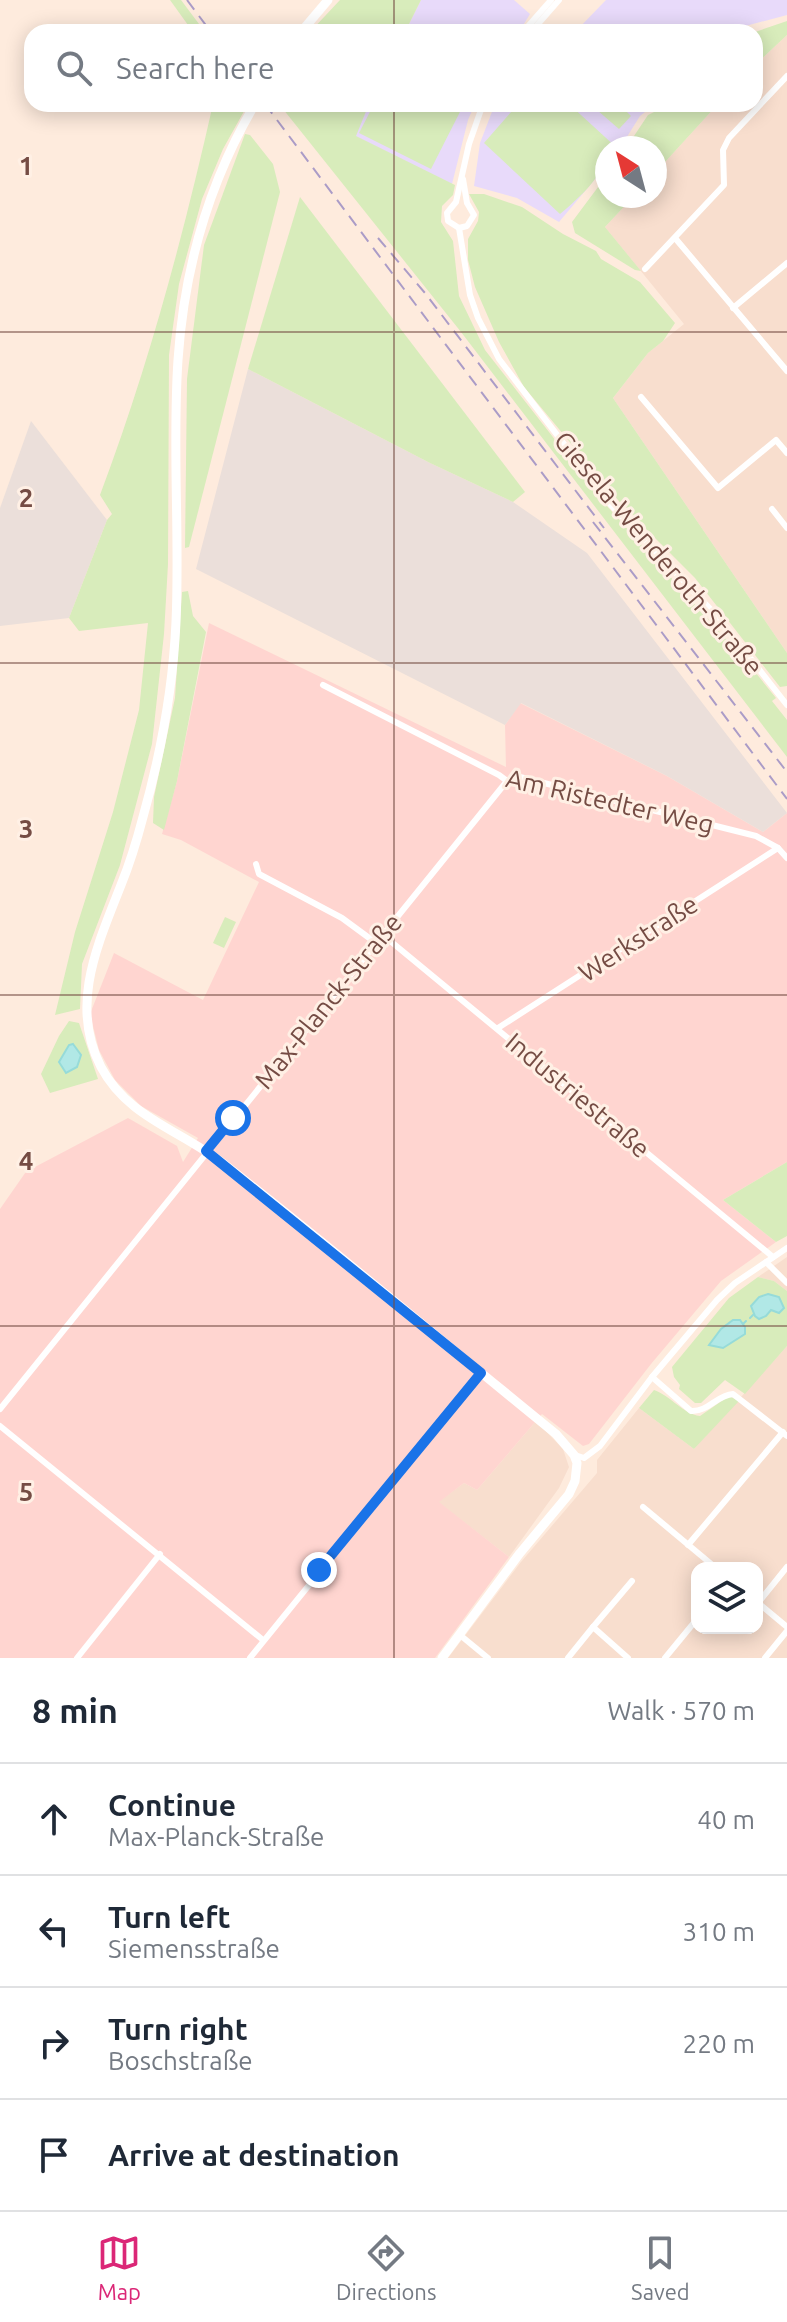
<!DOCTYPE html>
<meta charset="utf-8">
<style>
body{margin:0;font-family:Ubuntu,sans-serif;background:#f6f6f7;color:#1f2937}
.controls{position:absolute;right:24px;bottom:24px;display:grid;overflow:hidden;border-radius:16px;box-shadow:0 4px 20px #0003}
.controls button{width:72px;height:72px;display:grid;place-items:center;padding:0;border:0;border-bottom:2px solid #e0e1e3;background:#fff;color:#1f2937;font:40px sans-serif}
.compass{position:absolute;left:595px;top:136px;width:72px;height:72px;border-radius:50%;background:#fff;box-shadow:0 4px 20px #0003;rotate:324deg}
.stop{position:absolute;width:24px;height:24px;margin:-18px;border:6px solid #1a73e8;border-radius:50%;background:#fff}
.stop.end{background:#1a73e8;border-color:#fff;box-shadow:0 2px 8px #0008}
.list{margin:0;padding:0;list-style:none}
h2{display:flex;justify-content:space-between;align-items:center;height:104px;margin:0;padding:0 32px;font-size:34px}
h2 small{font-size:26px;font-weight:400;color:#747a83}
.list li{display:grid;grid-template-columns:52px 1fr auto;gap:24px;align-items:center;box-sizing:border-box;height:112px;padding:0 32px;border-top:2px solid #e0e1e3}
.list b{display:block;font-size:30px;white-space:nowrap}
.list p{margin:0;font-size:26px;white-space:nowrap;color:#747a83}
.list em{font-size:26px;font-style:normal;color:#747a83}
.icon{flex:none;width:44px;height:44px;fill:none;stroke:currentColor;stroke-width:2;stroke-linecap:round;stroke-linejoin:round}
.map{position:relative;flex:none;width:787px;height:1658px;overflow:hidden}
.search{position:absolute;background:#fff;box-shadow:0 4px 20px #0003;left:24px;right:24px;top:24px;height:88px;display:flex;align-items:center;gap:20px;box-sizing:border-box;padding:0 28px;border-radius:24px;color:#747a83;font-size:30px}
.sheet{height:552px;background:#fff}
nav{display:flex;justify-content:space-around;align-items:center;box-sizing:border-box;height:112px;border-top:2px solid #e0e1e3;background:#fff;font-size:22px;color:#747a83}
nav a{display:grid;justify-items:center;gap:4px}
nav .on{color:#db2777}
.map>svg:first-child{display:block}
.residential{fill:#f8dece;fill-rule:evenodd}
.commercial{fill:#ffd5d0}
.industrial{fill:#ebdfda}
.education{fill:#e8dafa}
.green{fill:#d8ecbb}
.water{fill:#b1e8e6;stroke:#96dbd9;stroke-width:2}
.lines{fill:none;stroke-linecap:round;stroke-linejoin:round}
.stream{stroke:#96dbd9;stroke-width:2}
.street{stroke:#fff;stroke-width:6}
.secondary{stroke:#fff;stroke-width:9}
.rail{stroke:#ab9cc7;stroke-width:2;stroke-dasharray:12 8;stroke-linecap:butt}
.route{stroke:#1a73e8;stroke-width:10}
.grid{fill:none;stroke:#754c44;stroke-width:2;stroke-opacity:0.55}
.labels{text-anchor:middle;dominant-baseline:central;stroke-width:6;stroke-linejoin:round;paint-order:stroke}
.street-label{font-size:26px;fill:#754c44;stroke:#fff0e5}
.grid-label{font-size:26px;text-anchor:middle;font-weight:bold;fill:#754c44;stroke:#fff0e5;stroke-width:6;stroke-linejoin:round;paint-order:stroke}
</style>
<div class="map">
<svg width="787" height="1658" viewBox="0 0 787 1658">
<rect width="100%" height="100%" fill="#feebdd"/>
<!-- residential -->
<g class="residential">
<polygon points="787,35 787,653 613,398 648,353 684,324 605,227 634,196 655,196 655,173 718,104 755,104 755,65"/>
<polygon points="787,1257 787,1291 774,1281 758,1277"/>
<path d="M787,1346v312h-339l73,-96 76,-89v-13l42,-52 55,41zM697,1568h60v60h-60z"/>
<polygon points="536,1421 563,1449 569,1467 559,1488 509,1557 438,1502 464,1483 477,1490"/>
</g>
<!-- commercial -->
<polygon class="commercial" points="209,623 506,767 505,725 520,703 667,776 763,832 787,813 787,1162 723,1200 776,1242 721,1281 651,1364 589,1444 583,1446 542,1414 477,1490 464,1483 439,1502 509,1557 435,1658 0,1658 0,1209 30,1166 33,1168 128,1118 177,1146 183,1162 198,1138 141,1106 115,1080 99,1050 90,1014 114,953 203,1000 259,882 181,840 162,834 177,781"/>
<!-- industrial -->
<g class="industrial">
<polygon points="248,369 430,463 513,502 587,553 787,813 763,832 667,776 521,703 505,725 196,569"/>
<polygon points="31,421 107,520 69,618 0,626 0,508"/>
</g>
<!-- education -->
<g class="education">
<polygon points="421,0 514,0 530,14 519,32 405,32"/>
<polygon points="606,0 787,0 787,15 738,28 732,32 575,32"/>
<polygon points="369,104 475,104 468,120 452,184 355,136"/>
<polygon points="495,104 655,104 640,116 620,148 607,148 607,165 559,222 517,198 474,186 480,143"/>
</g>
<!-- green -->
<g class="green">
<polygon points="170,0 181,0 205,32 193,32"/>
<polygon points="340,0 421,0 405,32 310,32"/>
<polygon points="787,21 787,35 755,65 755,32"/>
<path d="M213,104h35l-25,45 -21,50 -23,85 -10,71 -1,209 -4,70 -12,110 -32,121 -38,99 -2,45 -25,6 20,-83 38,-120 26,-102 9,-87 -69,8 -10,-13 38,-98 5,-6 -12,-19c48,-127 83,-258 113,-391z"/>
<polygon points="279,104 369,104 356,136 455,185 453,195 442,206 441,222 453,241 459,296 485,350 606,505 751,667 776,698 772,701 787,720 787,757 461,332"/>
<polygon points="374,104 464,104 431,169 359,133"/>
<path d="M518,104h51l48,44h-10c0,26 -28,50 -47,66l-76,-71z"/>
<polygon points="603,104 619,104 631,116 619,129 597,110"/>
<polygon points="670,104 718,104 655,173 655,148 626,148 648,115"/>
<polygon points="245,134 250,135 273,164 280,192 189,547 185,548 187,379 204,245"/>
<polygon points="607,175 607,196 634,196 605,227 641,271 635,270 575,233 572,222"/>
<polygon points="469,194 484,194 522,207 563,234 596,251 601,259 640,282 675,323 663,341 648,353 613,398 787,653 787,686 780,687 695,578 623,506 524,387 499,342 475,287 468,260 468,239 478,221 479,212"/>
<polygon points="300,197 525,492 513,502 430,463 248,369"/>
<polygon points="188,591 193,616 206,632 177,781 164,830 153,823 154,797 175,698 182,592"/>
<polygon points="225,917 236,922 224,948 213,943"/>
<polygon points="69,1021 79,1023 98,1079 50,1093 41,1074 59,1036"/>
<polygon points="787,1162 787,1236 776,1242 723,1200"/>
<polygon points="758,1277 774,1281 787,1291 787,1346 745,1394 725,1380 701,1403 695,1403 679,1389 680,1385 674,1377 672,1367 729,1298"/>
<path d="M654,1390c17,6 29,24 46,26l29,-20 10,5 -45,48 -55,-41z"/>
</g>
<!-- water -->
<g class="water">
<polygon points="73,1044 81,1055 77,1067 66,1073 59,1062 69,1045"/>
<polygon points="768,1294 779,1297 784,1308 779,1313 771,1310 766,1316 759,1319 755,1316 751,1306 759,1297"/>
<polygon points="733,1320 740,1320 745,1327 745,1334 723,1348 709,1345 721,1329"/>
</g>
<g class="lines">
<!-- stream -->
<g class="stream">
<polyline points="750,1318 754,1314"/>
<polyline points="743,1324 746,1321"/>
</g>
<!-- street -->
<g class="street">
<polyline points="523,32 551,0"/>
<polyline points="531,32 559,0"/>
<polyline points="459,228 470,295 478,318 499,359 610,504 719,618 787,705"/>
<polyline points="459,228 448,221 447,213 456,202 469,144 483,104"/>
<polyline points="459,228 467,226 474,215 467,203 463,179"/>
<polyline points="675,238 787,371"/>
<polyline points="645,269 724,185 723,150 729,138 787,76"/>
<polyline points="733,308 787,263"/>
<polyline points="641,397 718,488 776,440 787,453"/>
<polyline points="772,509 787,528"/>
<polyline points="323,685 499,775 507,781"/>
<polyline points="256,864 259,874 342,918 376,943"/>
<polyline points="383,935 773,1257"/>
<polyline points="498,1028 778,848"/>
<polyline points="766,1262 787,1283"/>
<path d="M652,1377l39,34c17,1 26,-16 42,-17l54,42"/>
<polyline points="0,1409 507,781 520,777 756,836 778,848 787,858"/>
<polyline points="0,1426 263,1640"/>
<polyline points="575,1455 584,1458 600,1446 652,1377 717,1300 735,1283 787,1248"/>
<polyline points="643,1507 716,1568"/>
<polyline points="688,1545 783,1432"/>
<polyline points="757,1602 787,1627"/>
<polyline points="758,1603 787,1567"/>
<polyline points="593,1627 632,1581"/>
<polyline points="460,1635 488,1658"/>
<polyline points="77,1658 160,1554"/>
<polyline points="250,1658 481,1373"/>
<polyline points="568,1658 593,1627 628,1658"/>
<polyline points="665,1658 697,1619"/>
<polyline points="765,1658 787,1631"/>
</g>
<!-- secondary -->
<g class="secondary">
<polyline points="301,32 328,0"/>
<path d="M255,104c-46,78 -71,166 -77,256 -6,87 2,175 -2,262 -3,66 -15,131 -33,195 -6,23 -13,46 -22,68 -23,59 -52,120 -20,182 27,51 80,63 123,97 112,87 221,180 332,270l18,21 3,8 -2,18 -6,13 -49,59 -78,105"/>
</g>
<!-- rail -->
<g class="rail">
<polyline points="187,0 211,32"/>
<polyline points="265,104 787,799"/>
<polyline points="378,238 425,293 604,528"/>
<polyline points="593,522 787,772"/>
</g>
</g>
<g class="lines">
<!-- route -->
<polyline class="route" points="233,1118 206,1151 481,1373 319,1570"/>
</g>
<!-- grid -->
<path class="grid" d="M394,0v32M394,104v1554M0,332h787M0,663h787M0,995h787M0,1326h787"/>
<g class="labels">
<!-- street labels -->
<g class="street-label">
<text transform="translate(659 553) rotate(50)">Giesela-Wenderoth-Straße</text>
<text transform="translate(610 801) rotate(13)">Am Ristedter Weg</text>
<text transform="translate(638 938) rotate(-33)">Werkstraße</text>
<text transform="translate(328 1001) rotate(-51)">Max-Planck-Straße</text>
<text transform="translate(578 1095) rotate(40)">Industriestraße</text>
</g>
</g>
<g class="grid-label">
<text x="26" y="175">1</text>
<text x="26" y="507">2</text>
<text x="26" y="838">3</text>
<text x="26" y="1170">4</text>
<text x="26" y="1501">5</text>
</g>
</svg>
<div class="controls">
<button><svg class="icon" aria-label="layers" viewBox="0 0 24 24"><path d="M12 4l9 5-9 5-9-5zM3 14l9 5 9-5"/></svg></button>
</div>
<svg class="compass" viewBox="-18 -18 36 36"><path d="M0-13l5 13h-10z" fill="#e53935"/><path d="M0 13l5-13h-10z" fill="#747a83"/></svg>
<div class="stop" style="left:233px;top:1118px"></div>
<div class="stop end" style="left:319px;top:1570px"></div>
<div class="search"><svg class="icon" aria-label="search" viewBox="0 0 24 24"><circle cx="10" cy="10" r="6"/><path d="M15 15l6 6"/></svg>Search here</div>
</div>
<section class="sheet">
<h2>8 min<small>Walk · 570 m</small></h2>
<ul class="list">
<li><svg class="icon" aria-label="ahead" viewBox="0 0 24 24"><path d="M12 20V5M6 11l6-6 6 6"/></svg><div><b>Continue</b><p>Max-Planck-Straße</p></div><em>40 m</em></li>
<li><svg class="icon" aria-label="left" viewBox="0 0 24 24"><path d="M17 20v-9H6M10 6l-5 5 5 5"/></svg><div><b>Turn left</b><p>Siemensstraße</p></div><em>310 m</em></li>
<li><svg class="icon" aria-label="right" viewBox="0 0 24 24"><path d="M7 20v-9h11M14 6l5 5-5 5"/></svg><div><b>Turn right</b><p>Boschstraße</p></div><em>220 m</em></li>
<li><svg class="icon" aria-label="arrive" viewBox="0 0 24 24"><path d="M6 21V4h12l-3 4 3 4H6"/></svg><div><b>Arrive at destination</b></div></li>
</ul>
</section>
<nav>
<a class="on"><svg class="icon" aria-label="map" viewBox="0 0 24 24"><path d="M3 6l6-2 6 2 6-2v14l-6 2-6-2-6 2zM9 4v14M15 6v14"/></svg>Map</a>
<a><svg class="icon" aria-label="directions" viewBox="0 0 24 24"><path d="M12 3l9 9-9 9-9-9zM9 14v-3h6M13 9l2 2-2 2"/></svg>Directions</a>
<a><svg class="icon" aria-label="saved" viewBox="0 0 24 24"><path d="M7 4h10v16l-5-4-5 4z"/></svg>Saved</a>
</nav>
